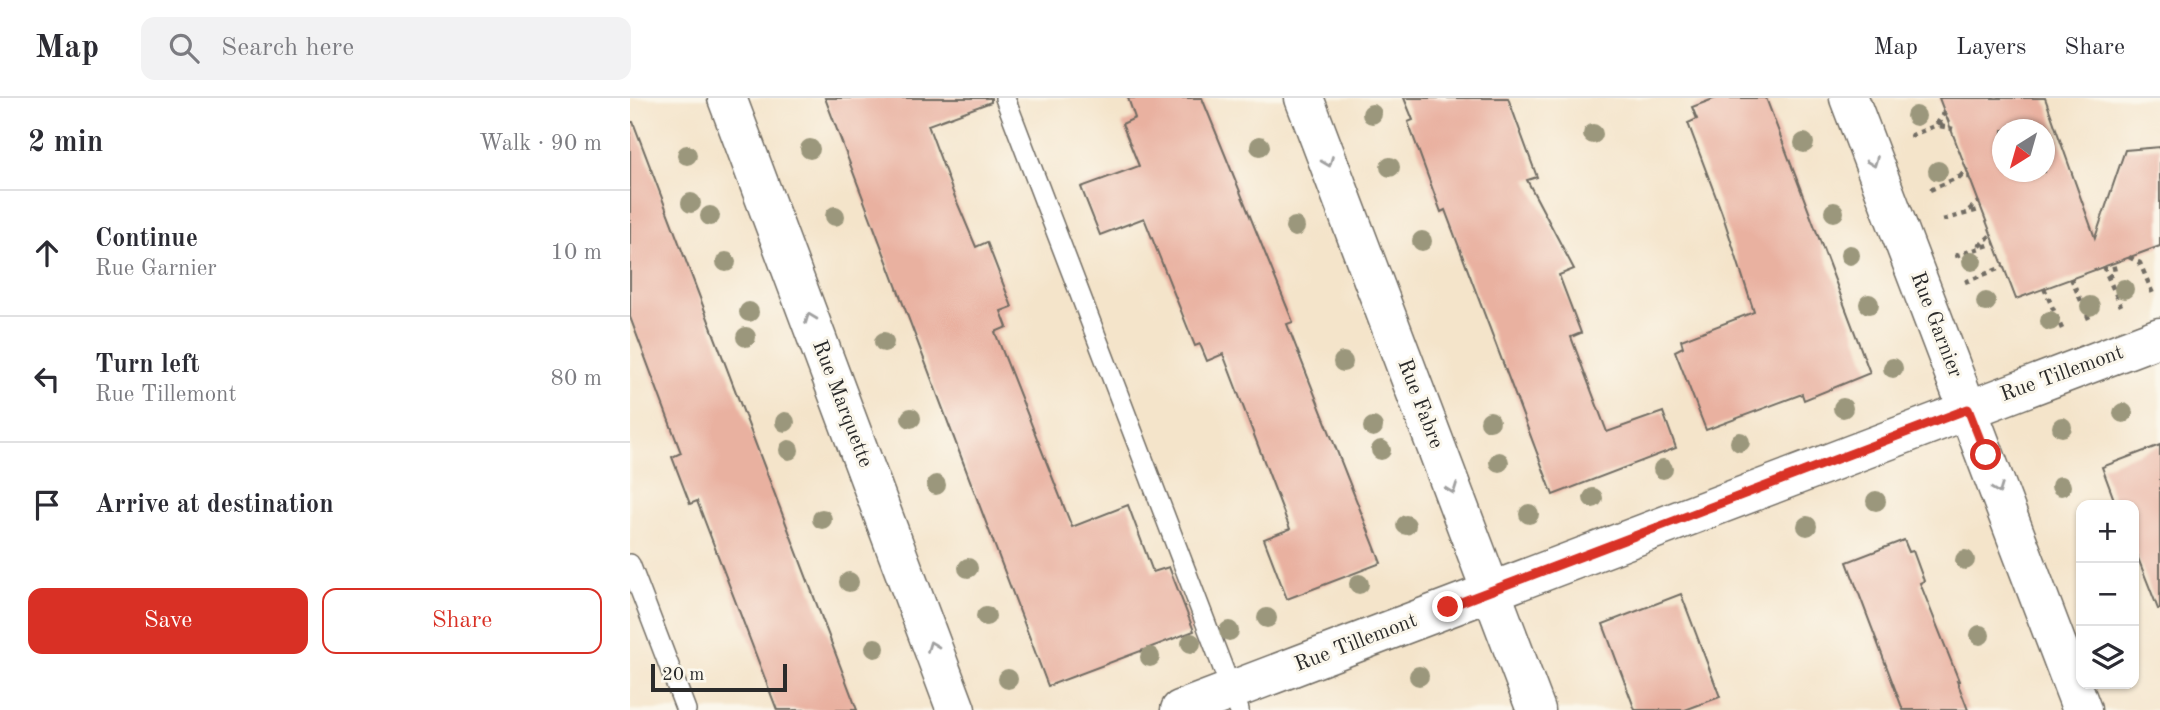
<!DOCTYPE html>
<meta charset="utf-8">
<style>
body{margin:0;font-family:"Old Standard TT",serif;background:#f2f2f3;color:#2b2b33}
.controls{position:absolute;right:21px;bottom:21px;display:grid;overflow:hidden;border-radius:14px;box-shadow:0 2px 5px #0004}
.controls button{width:63px;height:63px;display:grid;place-items:center;padding:0;border:0;border-bottom:2px solid #e1e1e2;background:#fff;color:#2b2b33;font:35px sans-serif}
.compass{position:absolute;left:1362px;top:21px;width:63px;height:63px;border-radius:50%;background:#fff;box-shadow:0 2px 5px #0004;rotate:217deg}
.scale{position:absolute;left:21px;bottom:18px;width:136px;box-sizing:border-box;padding-left:7px;border:4px solid #2b2b2b;border-top:0;font-size:19px;line-height:24px;white-space:nowrap;color:#2b2b2b;-webkit-text-stroke:5px #fbf7ec;paint-order:stroke}
.stop{position:absolute;width:21px;height:21px;margin:-16px;border:5px solid #d93025;border-radius:50%;background:#fff}
.stop.end{background:#d93025;border-color:#fff;box-shadow:0 2px 7px #0008}
.list{margin:0;padding:0;list-style:none}
h2{display:flex;justify-content:space-between;align-items:center;height:91px;margin:0;padding:0 28px;font-size:30px}
h2 small{font-size:23px;font-weight:400;color:#7c7c81}
.list li{display:grid;grid-template-columns:46px 1fr auto;gap:21px;align-items:center;box-sizing:border-box;height:126px;padding:0 28px;border-top:2px solid #e1e1e2}
.list b{display:block;font-size:26px;white-space:nowrap}
.list p{margin:0;font-size:23px;white-space:nowrap;color:#7c7c81}
.list em{font-size:23px;font-style:normal;color:#7c7c81}
.actions{display:flex;gap:14px;padding:21px 28px}
.actions a{flex:1;padding:16px 0;border:2px solid #d93025;border-radius:14px;text-align:center;font-size:24px;color:#d93025}
.actions .main{background:#d93025;color:#fff}
.icon{flex:none;width:38px;height:38px;fill:none;stroke:currentColor;stroke-width:2;stroke-linecap:round;stroke-linejoin:round}
.map{position:relative;flex:none;width:1530px;height:612px;overflow:hidden}
header{display:flex;align-items:center;gap:42px;box-sizing:border-box;height:98px;padding:0 35px;background:#fff;border-bottom:2px solid #e1e1e2}
header strong{font-size:33px}
nav{display:flex;gap:38px;margin-inline-start:auto;font-size:24px}
.search{width:490px;height:63px;background:#f2f2f3;display:flex;align-items:center;gap:18px;box-sizing:border-box;padding:0 24px;border-radius:14px;color:#7c7c81;font-size:26px}
main{display:flex}
aside{flex:1;background:#fff}
.map>svg:first-child{display:block}
.building{fill:#e9b1a0;fill-rule:evenodd}
.lines{fill:none;stroke-linecap:round;stroke-linejoin:round}
.service-casing{stroke:#716c63;stroke-width:22}
.minor-casing{stroke:#716c63;stroke-width:41}
.path{stroke:#716c63;stroke-width:4.5;stroke-dasharray:5 5;stroke-linecap:butt}
.service{stroke:#fff;stroke-width:19}
.minor{stroke:#fff;stroke-width:38}
.tree{fill:#9b977c}
.oneway{stroke:#a0a0a0}
.route{stroke:#d93025;stroke-width:9}
.labels{text-anchor:middle;dominant-baseline:central;stroke-width:6;stroke-linejoin:round;paint-order:stroke}
.street-label{font-size:21px;fill:#2b2b2b;stroke:#fbf7ec}
</style>
<header>
<strong>Map</strong>
<div class="search"><svg class="icon" aria-label="search" viewBox="0 0 24 24"><circle cx="10" cy="10" r="6"/><path d="M15 15l6 6"/></svg>Search here</div>
<nav><a>Map</a><a>Layers</a><a>Share</a></nav>
</header>
<main>
<aside>
<h2>2 min<small>Walk · 90 m</small></h2>
<ul class="list">
<li><svg class="icon" aria-label="ahead" viewBox="0 0 24 24"><path d="M12 20V5M6 11l6-6 6 6"/></svg><div><b>Continue</b><p>Rue Garnier</p></div><em>10 m</em></li>
<li><svg class="icon" aria-label="left" viewBox="0 0 24 24"><path d="M17 20v-9H6M10 6l-5 5 5 5"/></svg><div><b>Turn left</b><p>Rue Tillemont</p></div><em>80 m</em></li>
<li><svg class="icon" aria-label="arrive" viewBox="0 0 24 24"><path d="M6 21V4h12l-3 4 3 4H6"/></svg><div><b>Arrive at destination</b></div></li>
</ul>
<div class="actions"><a class="main">Save</a><a>Share</a></div>
</aside>
<div class="map">
<svg width="1530" height="612" viewBox="0 0 1530 612">
<rect width="100%" height="100%" fill="#fbf7ec"/>
<filter id="ink" filterUnits="userSpaceOnUse"><feTurbulence type="fractalNoise" baseFrequency=".0143" numOctaves="2"/><feDisplacementMap in="SourceGraphic" scale="14" xChannelSelector="R" yChannelSelector="G"/><feConvolveMatrix kernelMatrix="1 2 1 2 8 2 1 2 1" color-interpolation-filters="sRGB"/></filter>
<filter id="wash" filterUnits="userSpaceOnUse"><feTurbulence type="fractalNoise" baseFrequency=".00686" numOctaves="4" result="noise"/><feDisplacementMap in="SourceGraphic" scale="28" xChannelSelector="R" yChannelSelector="G"/><feGaussianBlur stdDeviation="1.57" result="paint"/><feColorMatrix in="noise" values="0 0 0 0 0 0 0 0 0 0 0 0 0 0 0 0 0 1.4 0 .05"/><feComposite in="paint" operator="in"/></filter>
<g filter="url(#wash)">
<rect width="100%" height="100%" fill="#f4e4ca"/>
<g id="blocks">
<!-- building -->
<g class="building">
<polygon points="195,0 361,0 361,4 298,27 324,97 346,149 357,144 382,209 371,213 377,229 365,234 442,429 498,407 523,474 539,469 564,533 418,588"/>
<polygon points="498,0 572,0 663,224 657,226 751,465 657,501 634,441 660,431 593,256 577,263 570,246 565,248 514,120 470,137 451,89 509,68 492,26 505,20"/>
<polygon points="774,0 878,0 907,79 897,82 944,171 929,177 951,235 941,239 977,334 1033,314 1046,350 923,397 815,112 811,114 778,24 783,22"/>
<polygon points="1086,0 1136,0 1240,275 1174,302 1172,296 1076,332 1045,253 1053,249 1051,242 1124,214 1092,115 1058,25 1067,21 1062,9"/>
<path d="M1309,0h106l50,140 30,-88 35,-3v99l-144,53zM1373,32h42v42h-42z"/>
<polygon points="0,24 3,24 227,612 147,612 67,403 60,406 42,359 51,355 0,219"/>
<polygon points="1530,347 1530,511 1528,511 1504,450 1504,407 1486,407 1472,369"/>
<polygon points="1274,442 1279,454 1283,453 1294,483 1290,485 1329,583 1327,583 1338,612 1273,612 1217,464"/>
<polygon points="1051,496 1090,599 1055,612 1005,612 973,526"/>
</g>
</g>
</g>
<g filter="url(#ink)">
<use href="#blocks" fill-opacity="0" stroke="#716c63" stroke-width="2"/>
<g class="lines">
<!-- service casing -->
<g class="service-casing">
<g id="service">
<polyline points="375,0 609,612"/>
<polyline points="0,466 56,612"/>
</g>
</g>
<!-- minor casing -->
<g class="minor-casing">
<g id="minor">
<polyline points="97,0 326,612"/>
<polyline points="674,0 906,612"/>
<polyline points="1219,0 1452,612"/>
<polyline points="550,612 1530,239"/>
</g>
</g>
<!-- path -->
<g class="path">
<polyline points="1315,14 1306,27 1323,31"/>
<polyline points="1280,38 1319,22"/>
<polyline points="1330,79 1337,70"/>
<polyline points="1300,92 1329,79 1340,79"/>
<polyline points="1339,112 1349,103"/>
<polyline points="1313,122 1352,111"/>
<polyline points="1349,148 1361,137"/>
<polyline points="1325,158 1365,145"/>
<polyline points="1499,159 1510,165 1523,196"/>
<polyline points="1473,168 1491,208"/>
<polyline points="1478,179 1485,174 1483,165"/>
<polyline points="1441,180 1459,221"/>
<polyline points="1335,184 1373,169"/>
<polyline points="1414,190 1432,231"/>
</g>
<!-- service -->
<use href="#service" class="service"/>
<!-- minor -->
<use href="#minor" class="minor"/>
</g>
<!-- trees -->
<g class="tree">
<circle cx="742" cy="16" r="10"/>
<circle cx="1286" cy="18" r="10"/>
<circle cx="963" cy="36" r="10"/>
<circle cx="1174" cy="45" r="10"/>
<circle cx="630" cy="48" r="10"/>
<circle cx="180" cy="51" r="10"/>
<circle cx="57" cy="57" r="10"/>
<circle cx="760" cy="69" r="10"/>
<circle cx="1308" cy="73" r="10"/>
<circle cx="61" cy="105" r="10"/>
<circle cx="1204" cy="114" r="10"/>
<circle cx="80" cy="118" r="10"/>
<circle cx="205" cy="118" r="10"/>
<circle cx="665" cy="129" r="10"/>
<circle cx="792" cy="143" r="10"/>
<circle cx="1220" cy="157" r="10"/>
<circle cx="1342" cy="163" r="10"/>
<circle cx="96" cy="164" r="10"/>
<circle cx="1494" cy="191" r="10"/>
<circle cx="1356" cy="204" r="10"/>
<circle cx="1239" cy="206" r="10"/>
<circle cx="1460" cy="208" r="10"/>
<circle cx="119" cy="214" r="10"/>
<circle cx="1420" cy="223" r="10"/>
<circle cx="116" cy="239" r="10"/>
<circle cx="254" cy="244" r="10"/>
<circle cx="713" cy="264" r="10"/>
<circle cx="1263" cy="270" r="10"/>
<circle cx="1213" cy="310" r="10"/>
<circle cx="1493" cy="315" r="10"/>
<circle cx="281" cy="320" r="10"/>
<circle cx="860" cy="323" r="10"/>
<circle cx="155" cy="324" r="10"/>
<circle cx="743" cy="329" r="10"/>
<circle cx="1432" cy="329" r="10"/>
<circle cx="1110" cy="344" r="10"/>
<circle cx="159" cy="352" r="10"/>
<circle cx="751" cy="352" r="10"/>
<circle cx="869" cy="364" r="10"/>
<circle cx="1033" cy="371" r="10"/>
<circle cx="306" cy="387" r="10"/>
<circle cx="1431" cy="388" r="10"/>
<circle cx="963" cy="400" r="10"/>
<circle cx="1246" cy="403" r="10"/>
<circle cx="899" cy="416" r="10"/>
<circle cx="192" cy="421" r="10"/>
<circle cx="776" cy="427" r="10"/>
<circle cx="1177" cy="428" r="10"/>
<circle cx="1335" cy="462" r="10"/>
<circle cx="338" cy="470" r="10"/>
<circle cx="219" cy="484" r="10"/>
<circle cx="729" cy="486" r="10"/>
<circle cx="356" cy="518" r="10"/>
<circle cx="637" cy="520" r="10"/>
<circle cx="599" cy="533" r="10"/>
<circle cx="1350" cy="537" r="10"/>
<circle cx="561" cy="545" r="10"/>
<circle cx="245" cy="550" r="10"/>
<circle cx="520" cy="559" r="10"/>
<circle cx="789" cy="578" r="10"/>
<circle cx="378" cy="581" r="10"/>
</g>
<!-- one-way arrows -->
<defs><path id="oneway-chevron" d="M-2-3.5L2.5 0L-2 3.5" fill="none" stroke-width="1.6" stroke-linecap="round" stroke-linejoin="round" transform="scale(1.75)"/></defs>
<g class="oneway">
<use href="#oneway-chevron" transform="translate(698 64) rotate(69)"/>
<use href="#oneway-chevron" transform="translate(1243 64) rotate(69)"/>
<use href="#oneway-chevron" transform="translate(180 220) rotate(-111)"/>
<use href="#oneway-chevron" transform="translate(822 391) rotate(69)"/>
<use href="#oneway-chevron" transform="translate(1368 391) rotate(69)"/>
<use href="#oneway-chevron" transform="translate(302 548) rotate(-111)"/>
</g>
</g>
<g class="lines" filter="url(#ink)">
<!-- route -->
<polyline class="route" points="818,509 1338,311 1356,357"/>
</g>
<g class="labels">
<!-- street labels -->
<g class="street-label">
<text transform="translate(1306 227) rotate(69)">Rue Garnier</text>
<text transform="translate(1432 276) rotate(-20)">Rue Tillemont</text>
<text transform="translate(212 306) rotate(69)">Rue Marquette</text>
<text transform="translate(790 306) rotate(69)">Rue Fabre</text>
<text transform="translate(726 545) rotate(-21)">Rue Tillemont</text>
</g>
</g>
</svg>
<div class="controls">
<button>+</button>
<button>−</button>
<button><svg class="icon" aria-label="layers" viewBox="0 0 24 24"><path d="M12 4l9 5-9 5-9-5zM3 14l9 5 9-5"/></svg></button>
</div>
<svg class="compass" viewBox="-18 -18 36 36"><path d="M0-13l5 13h-10z" fill="#e53935"/><path d="M0 13l5-13h-10z" fill="#7c7c81"/></svg>
<div class="scale">20 m</div>
<div class="stop" style="left:1356px;top:357px"></div>
<div class="stop end" style="left:818px;top:509px"></div>
</div>
</main>
